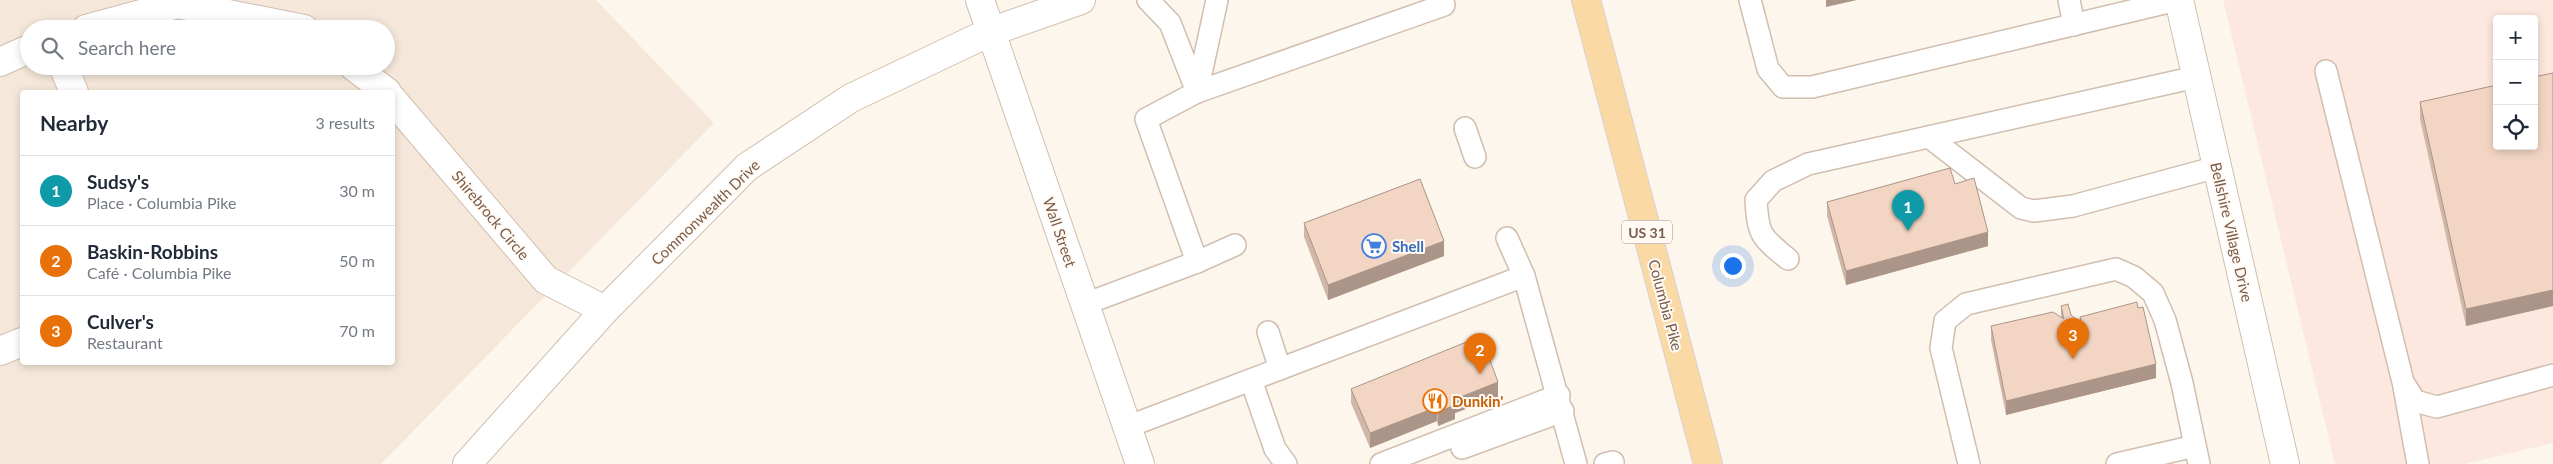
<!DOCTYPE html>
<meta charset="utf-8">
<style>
body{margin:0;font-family:Lato,sans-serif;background:#f6f6f7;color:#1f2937}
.controls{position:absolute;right:15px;top:15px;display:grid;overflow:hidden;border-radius:5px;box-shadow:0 2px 8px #0003}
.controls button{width:45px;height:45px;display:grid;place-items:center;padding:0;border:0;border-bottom:1px solid #e0e1e3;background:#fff;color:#1f2937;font:25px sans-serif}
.you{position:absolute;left:1732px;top:265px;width:18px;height:18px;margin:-12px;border:4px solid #fff;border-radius:50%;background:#1a73e8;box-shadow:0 0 0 8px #1a73e833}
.badge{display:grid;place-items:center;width:32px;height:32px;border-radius:50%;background:#e76f51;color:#fff;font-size:16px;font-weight:700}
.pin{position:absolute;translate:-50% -41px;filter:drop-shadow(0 1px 2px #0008)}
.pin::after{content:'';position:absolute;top:26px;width:18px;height:15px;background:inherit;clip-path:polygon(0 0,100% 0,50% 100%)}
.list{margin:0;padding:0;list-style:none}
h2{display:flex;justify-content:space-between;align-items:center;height:65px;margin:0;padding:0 20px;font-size:21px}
h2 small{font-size:16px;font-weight:400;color:#747a83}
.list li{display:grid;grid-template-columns:32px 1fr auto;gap:15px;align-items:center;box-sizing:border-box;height:70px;padding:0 20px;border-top:1px solid #e0e1e3}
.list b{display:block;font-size:19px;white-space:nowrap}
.list p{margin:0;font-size:16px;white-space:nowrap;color:#747a83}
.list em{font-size:16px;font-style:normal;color:#747a83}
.icon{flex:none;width:28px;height:28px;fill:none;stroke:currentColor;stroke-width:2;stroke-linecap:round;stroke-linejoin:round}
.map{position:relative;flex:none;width:2553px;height:464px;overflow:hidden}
.search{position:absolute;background:#fff;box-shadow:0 2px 8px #0003;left:20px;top:20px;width:375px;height:55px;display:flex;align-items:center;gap:12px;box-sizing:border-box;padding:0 18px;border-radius:28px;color:#747a83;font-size:19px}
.panel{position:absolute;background:#fff;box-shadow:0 2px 8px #0003;left:20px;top:90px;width:375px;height:275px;border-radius:5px}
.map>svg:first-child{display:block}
.residential{fill:#f5e8da;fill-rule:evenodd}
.commercial{fill:#fde8e0;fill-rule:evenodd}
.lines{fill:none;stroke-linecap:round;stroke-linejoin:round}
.service-casing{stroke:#d1beb0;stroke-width:24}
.minor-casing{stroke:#d1beb0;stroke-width:30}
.tertiary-casing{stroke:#d1beb0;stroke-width:30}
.primary-casing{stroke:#dad1cd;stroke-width:30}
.service{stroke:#fff;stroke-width:21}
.minor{stroke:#fff;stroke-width:28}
.tertiary{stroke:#fff;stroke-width:28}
.primary{stroke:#fbd9a5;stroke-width:28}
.wall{fill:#d1b7a8}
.shaded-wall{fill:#aa9588}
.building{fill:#f3d5c3;stroke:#aa9588}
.labels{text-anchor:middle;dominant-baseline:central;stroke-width:4;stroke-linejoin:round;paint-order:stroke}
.shield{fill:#fffaf3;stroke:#a28b7f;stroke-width:1}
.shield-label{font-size:14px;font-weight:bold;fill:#7a5c4d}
.street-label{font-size:15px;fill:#7a5c4d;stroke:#fffaf3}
.shop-label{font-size:15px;font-weight:bold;fill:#366cbe;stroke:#fffaf3;text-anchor:start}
.food-label{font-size:15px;font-weight:bold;fill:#c56008;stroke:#fffaf3;text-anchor:start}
</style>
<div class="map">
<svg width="2553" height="464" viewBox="0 0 2553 464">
<rect width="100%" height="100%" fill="#fdf6ec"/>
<!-- residential -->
<path class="residential" d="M0,0h596l118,123 -333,341h-381zM29,29h357v37h-357zM22,92h370v270h-370z"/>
<!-- commercial -->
<path class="commercial" d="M2223,0h330v443l-88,21h-130zM2497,19h37v127h-37z"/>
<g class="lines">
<!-- service casing -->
<g class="service-casing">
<g id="service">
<polyline points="1148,0 1170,23 1197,92 1217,0"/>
<polyline points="1750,0 1768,69 1783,87 1812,87 2177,0"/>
<polyline points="2069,0 2074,25"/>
<polyline points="2326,71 2403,382 2415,401 2437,407 2553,375"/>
<polyline points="1465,128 1475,157"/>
<polyline points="1929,137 2008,198 2021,208 2034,211 2073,206 2217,167"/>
<polyline points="1507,238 1524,276"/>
<path d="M1788,259c-27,-22 -30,-24 -32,-59l17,-19 35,-17 388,-87"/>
<polyline points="1197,262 1146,119 1197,92 1444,5"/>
<polyline points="1085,304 1197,262 1235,245"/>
<polyline points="1268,332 1280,369"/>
<polyline points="1251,380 1275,449 1286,464"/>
<polyline points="2404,387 2418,464"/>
<polyline points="1127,427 1524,276 1576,464"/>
<polyline points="1462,448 1563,411"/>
<polyline points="1381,464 1559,395"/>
<polyline points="1605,464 1613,462 1613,464"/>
<polyline points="1969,464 1941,348 1945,321 1966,304 2116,269 2134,277 2153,293 2165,320 2182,383 2199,464"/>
<polyline points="2117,464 2195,446"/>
</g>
</g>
<!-- minor casing -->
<g class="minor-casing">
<g id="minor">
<polyline points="980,0 1140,464"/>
<polyline points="2179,0 2285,464"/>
<polyline points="86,29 178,4 304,29"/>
<polyline points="0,62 29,49"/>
<polyline points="63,66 74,92"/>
<polyline points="353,66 387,92"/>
<polyline points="392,99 546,280 605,310"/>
<polyline points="0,351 22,342"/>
</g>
</g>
<!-- tertiary casing -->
<g class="tertiary-casing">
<polyline id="tertiary" points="467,464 605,310 747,167 851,98 990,32 1081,0"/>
</g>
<!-- primary casing -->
<g class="primary-casing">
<polyline id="primary" points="1586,0 1708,464"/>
</g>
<!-- service -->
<use href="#service" class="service"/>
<!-- minor -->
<use href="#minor" class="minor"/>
<!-- tertiary -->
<use href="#tertiary" class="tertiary"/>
<!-- primary -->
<use href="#primary" class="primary"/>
</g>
<!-- wall -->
<g class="wall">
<polygon points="2553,73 2553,306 2466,326 2420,119 2420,102"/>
<polygon points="1955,184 1988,246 1846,285 1827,216 1827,202"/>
<polygon points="1304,223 1444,256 1328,300 1304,237"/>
<polygon points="2061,306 2078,321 2080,320 2080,317 2156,378 2006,415 1991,340 1991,326 2061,317"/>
<polygon points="1351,389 1498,397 1455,413 1455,419 1438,426 1437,421 1370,448 1351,403"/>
</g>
<!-- shaded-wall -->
<g class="shaded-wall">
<polygon points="1826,0 1857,0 1826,7"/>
<polygon points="1988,232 1988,246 1846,285 1846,271"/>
<polygon points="1444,241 1444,256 1328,300 1328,285"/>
<polygon points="2553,290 2553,306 2466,326 2466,309"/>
<polygon points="2156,364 2156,378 2006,415 2006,401"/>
<polygon points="1498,382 1498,397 1455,413 1455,419 1438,426 1438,412 1453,400"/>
<polygon points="1437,407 1437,421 1370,448 1370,433"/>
</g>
<!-- building -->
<g class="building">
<polygon points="2553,73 2553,290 2466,309 2420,102 2497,85 2497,146 2534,146 2534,77"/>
<polygon points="1950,168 1955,184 1974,178 1988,232 1846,271 1827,202"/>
<polygon points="1420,179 1444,241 1328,285 1304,223"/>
<polygon points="2137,302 2138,308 2143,307 2156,364 2006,401 1991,326 2053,312 2064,319 2061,306 2068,304 2071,315 2078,321 2081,320 2080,317"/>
<polygon points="1481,336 1498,382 1453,400 1455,405 1438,412 1437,407 1370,433 1351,389"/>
</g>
<!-- icons -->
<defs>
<g id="supermarket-ring" transform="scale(1.25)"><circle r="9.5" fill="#fffaf3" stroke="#3f7fe0" stroke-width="1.5"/><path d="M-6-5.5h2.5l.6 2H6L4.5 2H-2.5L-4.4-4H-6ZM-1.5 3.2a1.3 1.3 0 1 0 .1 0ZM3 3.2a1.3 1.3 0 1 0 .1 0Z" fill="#3f7fe0"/></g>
<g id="restaurant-ring" transform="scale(1.25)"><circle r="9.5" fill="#fffaf3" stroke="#e8710a" stroke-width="1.5"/><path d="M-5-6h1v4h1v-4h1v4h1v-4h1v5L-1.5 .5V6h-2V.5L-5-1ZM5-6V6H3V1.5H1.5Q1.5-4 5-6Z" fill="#e8710a"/></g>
</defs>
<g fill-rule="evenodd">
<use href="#supermarket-ring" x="1374" y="246"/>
<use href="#restaurant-ring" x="1435" y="401"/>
</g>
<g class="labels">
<!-- shield labels -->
<rect class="shield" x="1622" y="220.5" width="50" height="23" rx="4"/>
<g class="shield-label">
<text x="1647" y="232">US 31</text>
</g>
<!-- street labels -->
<g class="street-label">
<text transform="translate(705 212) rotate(-44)">Commonwealth Drive</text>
<text transform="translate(491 215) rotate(50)">Shirebrock Circle</text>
<text transform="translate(1060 232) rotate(71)">Wall Street</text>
<text transform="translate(2232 232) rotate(77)">Bellshire Village Drive</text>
<text transform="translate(1666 305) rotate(75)">Columbia Pike</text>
</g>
<!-- shop labels -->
<g class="shop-label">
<text x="1392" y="246">Shell</text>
</g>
<!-- food labels -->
<g class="food-label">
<text x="1452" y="401">Dunkin'</text>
</g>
</g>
</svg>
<div class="controls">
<button>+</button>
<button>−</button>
<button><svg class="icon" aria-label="locate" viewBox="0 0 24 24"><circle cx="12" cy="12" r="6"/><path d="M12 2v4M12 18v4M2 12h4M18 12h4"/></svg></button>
</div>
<div class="you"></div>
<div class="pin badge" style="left:1908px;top:231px;background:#0f9aa8">1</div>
<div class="pin badge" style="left:1480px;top:374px;background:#e8710a">2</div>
<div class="pin badge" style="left:2073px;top:359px;background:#e8710a">3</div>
<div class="search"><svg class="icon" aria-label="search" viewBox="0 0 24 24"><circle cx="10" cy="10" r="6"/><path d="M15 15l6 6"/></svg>Search here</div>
<section class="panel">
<h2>Nearby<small>3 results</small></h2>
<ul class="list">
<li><span class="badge" style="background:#0f9aa8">1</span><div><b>Sudsy's</b><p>Place · Columbia Pike</p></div><em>30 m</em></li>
<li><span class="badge" style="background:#e8710a">2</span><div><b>Baskin-Robbins</b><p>Café · Columbia Pike</p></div><em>50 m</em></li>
<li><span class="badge" style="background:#e8710a">3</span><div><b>Culver's</b><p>Restaurant</p></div><em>70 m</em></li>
</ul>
</section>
</div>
